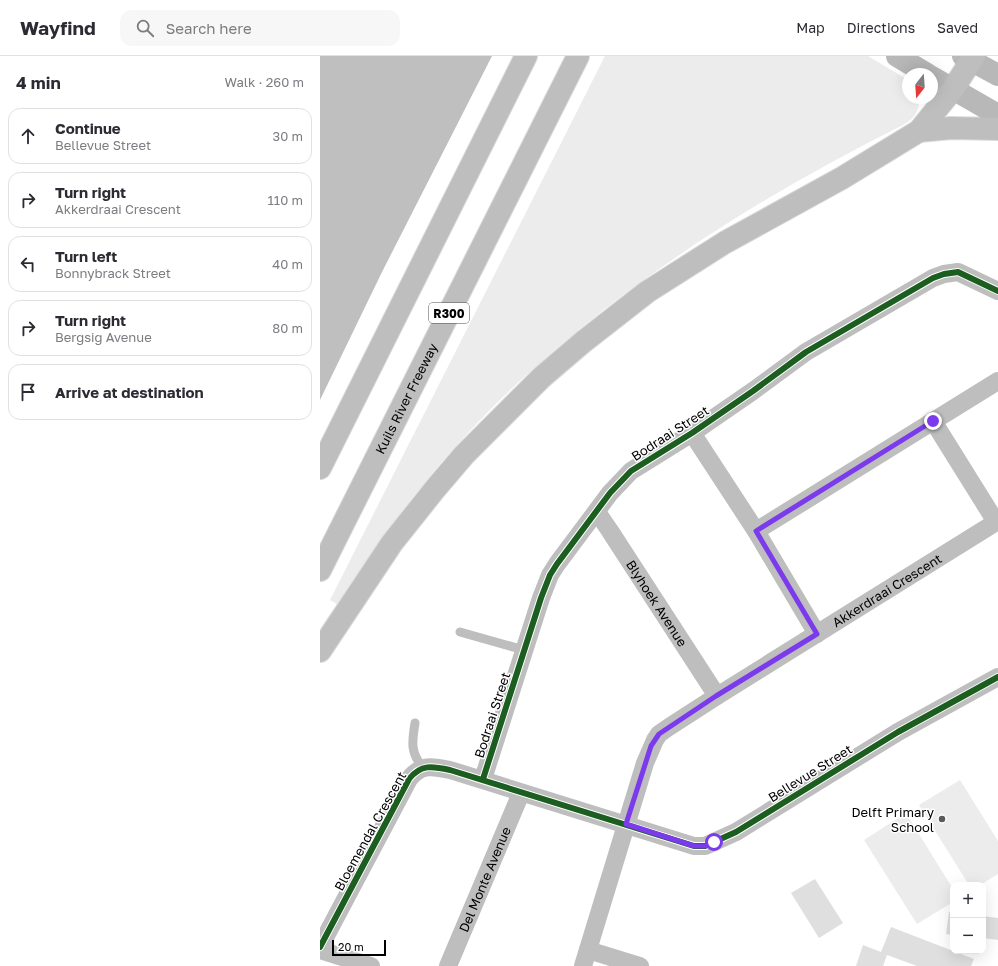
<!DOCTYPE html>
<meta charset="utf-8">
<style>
body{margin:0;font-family:"Golos Text",sans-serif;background:#f7f7f7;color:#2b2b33}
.controls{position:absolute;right:12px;bottom:12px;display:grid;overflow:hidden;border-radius:8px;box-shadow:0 4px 16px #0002}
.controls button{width:36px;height:36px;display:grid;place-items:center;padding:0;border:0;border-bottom:1px solid #e1e1e2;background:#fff;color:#2b2b33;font:20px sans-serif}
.compass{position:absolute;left:582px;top:12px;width:36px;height:36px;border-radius:50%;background:#fff;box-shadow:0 4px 16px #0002;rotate:197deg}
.scale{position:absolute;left:12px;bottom:10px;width:54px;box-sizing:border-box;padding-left:4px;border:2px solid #000;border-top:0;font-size:11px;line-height:14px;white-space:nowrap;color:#000;-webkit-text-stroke:3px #fff;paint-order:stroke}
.stop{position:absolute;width:12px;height:12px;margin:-9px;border:3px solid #7c3aed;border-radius:50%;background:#fff}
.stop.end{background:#7c3aed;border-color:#fff;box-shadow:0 1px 4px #0008}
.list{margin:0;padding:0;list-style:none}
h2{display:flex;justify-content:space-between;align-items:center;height:52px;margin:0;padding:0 16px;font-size:17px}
h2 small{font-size:13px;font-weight:400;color:#7c7c81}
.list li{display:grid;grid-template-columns:26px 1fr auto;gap:12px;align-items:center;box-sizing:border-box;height:56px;margin:0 8px 8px;padding:0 8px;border:1px solid #e1e1e2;border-radius:12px}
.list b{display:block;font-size:15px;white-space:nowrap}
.list p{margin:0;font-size:13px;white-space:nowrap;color:#7c7c81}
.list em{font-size:13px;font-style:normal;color:#7c7c81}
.icon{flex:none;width:22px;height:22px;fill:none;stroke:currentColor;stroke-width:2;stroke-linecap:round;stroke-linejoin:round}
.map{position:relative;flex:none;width:678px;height:910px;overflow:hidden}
header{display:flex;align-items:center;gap:24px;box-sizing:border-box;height:56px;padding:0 20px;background:#fff;border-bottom:1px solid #e1e1e2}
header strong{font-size:19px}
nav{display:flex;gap:22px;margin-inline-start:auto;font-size:14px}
.search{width:280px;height:36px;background:#f7f7f7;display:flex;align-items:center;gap:10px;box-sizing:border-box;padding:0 14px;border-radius:12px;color:#7c7c81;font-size:15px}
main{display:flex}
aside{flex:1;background:#fff}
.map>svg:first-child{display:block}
.green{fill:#ececec}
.water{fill:#bfbfbf}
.building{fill:#dfdfdf}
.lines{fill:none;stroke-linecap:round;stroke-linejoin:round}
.motorway-casing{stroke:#dbdbdb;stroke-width:24}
.service{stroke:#bebebe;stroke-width:9}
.minor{stroke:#bebebe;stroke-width:18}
.secondary{stroke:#b8b8b8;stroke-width:22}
.motorway{stroke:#bebebe;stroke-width:22}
.cycleway-casing{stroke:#fff;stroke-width:8}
.cycleway{stroke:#1b5e20;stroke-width:6}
.route{stroke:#7c3aed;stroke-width:5}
.poi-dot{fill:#595959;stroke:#fff;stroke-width:1.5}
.labels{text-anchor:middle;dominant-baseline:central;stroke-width:3;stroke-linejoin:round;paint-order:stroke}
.shield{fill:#fff;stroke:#4c4c4c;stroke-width:1}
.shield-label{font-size:12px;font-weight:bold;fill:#000}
.street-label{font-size:13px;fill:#000;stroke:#fff}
.poi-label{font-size:13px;fill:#000;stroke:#fff;text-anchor:end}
</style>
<header>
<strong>Wayfind</strong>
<div class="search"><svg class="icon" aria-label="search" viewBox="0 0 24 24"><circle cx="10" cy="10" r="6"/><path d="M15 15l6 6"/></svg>Search here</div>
<nav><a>Map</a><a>Directions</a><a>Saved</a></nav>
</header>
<main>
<aside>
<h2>4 min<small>Walk · 260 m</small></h2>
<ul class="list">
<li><svg class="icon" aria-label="ahead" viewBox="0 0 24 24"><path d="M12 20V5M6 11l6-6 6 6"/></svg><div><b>Continue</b><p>Bellevue Street</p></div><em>30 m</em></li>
<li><svg class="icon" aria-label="right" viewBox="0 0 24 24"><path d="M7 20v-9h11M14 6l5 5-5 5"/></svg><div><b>Turn right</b><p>Akkerdraai Crescent</p></div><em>110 m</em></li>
<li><svg class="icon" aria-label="left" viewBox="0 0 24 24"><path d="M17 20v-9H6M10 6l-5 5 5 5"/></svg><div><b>Turn left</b><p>Bonnybrack Street</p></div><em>40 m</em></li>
<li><svg class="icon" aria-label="right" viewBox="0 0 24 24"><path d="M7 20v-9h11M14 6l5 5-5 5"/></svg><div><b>Turn right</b><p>Bergsig Avenue</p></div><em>80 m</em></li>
<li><svg class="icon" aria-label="arrive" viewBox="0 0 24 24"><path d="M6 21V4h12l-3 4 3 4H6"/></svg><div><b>Arrive at destination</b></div></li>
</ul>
</aside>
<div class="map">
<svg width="678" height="910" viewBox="0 0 678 910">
<rect width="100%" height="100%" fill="#fff"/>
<!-- green -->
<g class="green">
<path d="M285,0h263l40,24v18h11c1,13 -5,21 -16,27 -114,57 -222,122 -322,203 -33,27 -65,55 -95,86 -57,58 -105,122 -149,190l-7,-4z"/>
<polygon points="640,724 678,785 678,818 660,829 649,829 599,749"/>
<polygon points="586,757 633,833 633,846 597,868 544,784"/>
</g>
<!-- water -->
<polygon class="water" points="0,0 172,0 62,216 0,344"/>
<!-- building -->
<g class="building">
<polygon points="495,823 523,867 499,882 471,837"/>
<polygon points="629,856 633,857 633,879 626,878"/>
<polygon points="663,860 678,862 678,884 663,882"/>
<polygon points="571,871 654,903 651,910 597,910 567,899 563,910 536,910 543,889 561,896"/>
</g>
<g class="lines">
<!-- motorway casing -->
<g class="motorway-casing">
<g id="motorway">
<polyline points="599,75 631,72 678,73"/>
<polyline points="0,412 206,0"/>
<path id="s4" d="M0,514l258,-514"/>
<polyline points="0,595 72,487 115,433 144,399 222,321 263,286 327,236 404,187 522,122 599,75 633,33 654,0"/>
</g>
</g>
<!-- service -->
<g class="service">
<polyline points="140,576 204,594"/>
<path d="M95,667c-3,19 -5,29 8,45"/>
</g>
<!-- minor -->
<g class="minor">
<polyline points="613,365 676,466"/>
<polyline points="372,377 436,475 497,578"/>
<path id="s1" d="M277,456l13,19 107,165"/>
<polyline points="436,475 678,325"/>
<polyline points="163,723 221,542 230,519 237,508 290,437 311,415 372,377 433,335 486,296 613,222 624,218 638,216 678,235"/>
<path d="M0,891l89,-168c12,-15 23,-13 41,-9l244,76h11l31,-14 162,-100 100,-55"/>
<polyline points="0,894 51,910"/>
<polyline points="268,894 320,910"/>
<path id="s2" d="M128,910l73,-173"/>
<path id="s3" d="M263,910l62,-203 10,-23 4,-6 10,-7 48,-31 281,-175"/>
</g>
<!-- secondary -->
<g class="secondary">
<polyline points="577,0 607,18"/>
<polyline points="643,0 678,19"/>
<polyline points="612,21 678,59"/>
</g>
<!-- motorway -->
<use href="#motorway" class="motorway"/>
<!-- cycleway casing -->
<g class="cycleway-casing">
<g id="cycleway">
<polyline points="163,723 221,542 230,519 237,508 290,437 311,415 372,377 433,335 486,296 613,222 624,218 638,216 678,235"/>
<path d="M0,891l89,-168c12,-15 23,-13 41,-9l244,76h11l31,-14 162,-100 100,-55"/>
</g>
</g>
<!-- cycleway -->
<use href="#cycleway" class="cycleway"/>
</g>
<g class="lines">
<!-- route -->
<polyline class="route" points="394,786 385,790 374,790 306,768 331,690 339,678 396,640 497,578 436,475 613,365"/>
</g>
<!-- markers -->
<circle class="poi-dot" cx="622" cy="763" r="4"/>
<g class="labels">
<!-- shield labels -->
<rect class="shield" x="109" y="247" width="40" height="20" rx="3"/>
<g class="shield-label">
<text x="129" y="257">R300</text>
</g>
<!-- street labels -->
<g class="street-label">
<text stroke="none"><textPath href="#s4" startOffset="192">Kuils River Freeway</textPath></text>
<text transform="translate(350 377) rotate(-33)">Bodraai Street</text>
<text stroke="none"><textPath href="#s3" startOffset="514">Akkerdraai Crescent</textPath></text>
<text stroke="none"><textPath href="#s1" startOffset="109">Blyhoek Avenue</textPath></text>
<text transform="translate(172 659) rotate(-72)">Bodraai Street</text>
<text transform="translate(490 717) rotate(-32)">Bellevue Street</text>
<text transform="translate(50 775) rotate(-61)">Bloemendal Crescent</text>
<text stroke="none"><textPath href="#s2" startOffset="94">Del Monte Avenue</textPath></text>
</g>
<!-- poi labels -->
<g class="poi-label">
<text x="614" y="756">Delft Primary<tspan x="614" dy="15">School</tspan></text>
</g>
</g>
</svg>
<div class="controls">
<button>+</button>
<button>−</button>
</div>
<svg class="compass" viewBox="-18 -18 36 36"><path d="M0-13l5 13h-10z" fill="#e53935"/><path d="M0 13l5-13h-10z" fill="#7c7c81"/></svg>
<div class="scale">20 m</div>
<div class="stop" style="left:394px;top:786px"></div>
<div class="stop end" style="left:613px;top:365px"></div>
</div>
</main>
